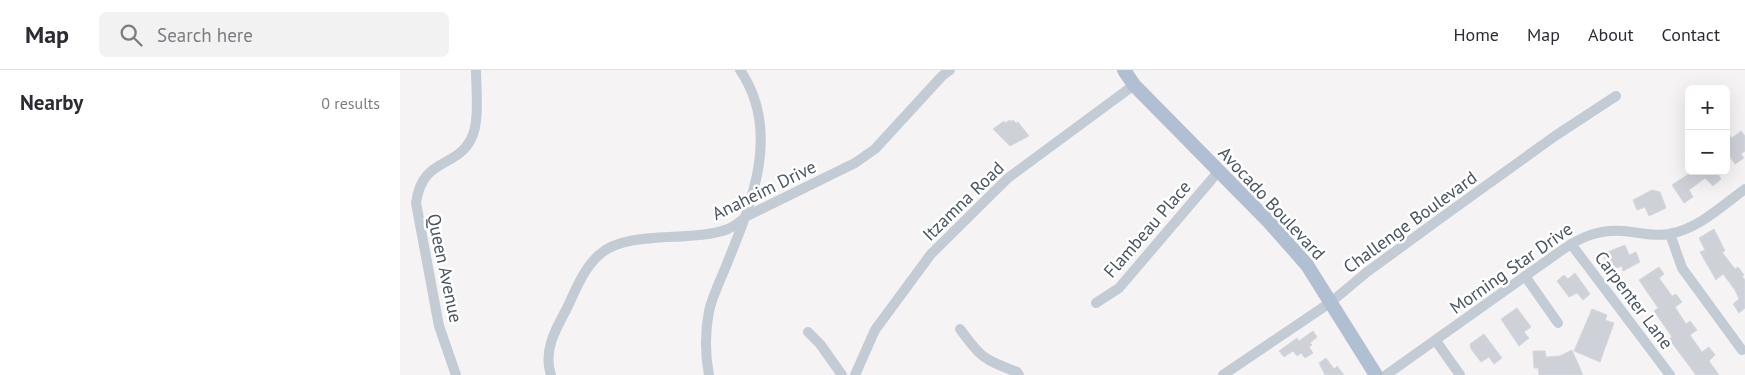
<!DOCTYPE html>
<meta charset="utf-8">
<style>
body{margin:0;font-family:"PT Sans",sans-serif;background:#f2f2f3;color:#2b2b33}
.controls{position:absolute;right:15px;top:15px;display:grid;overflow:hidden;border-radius:8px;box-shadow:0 5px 20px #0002}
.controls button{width:45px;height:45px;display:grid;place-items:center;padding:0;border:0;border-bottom:1px solid #e1e1e2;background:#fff;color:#2b2b33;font:25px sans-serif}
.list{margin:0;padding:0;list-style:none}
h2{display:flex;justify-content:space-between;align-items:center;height:65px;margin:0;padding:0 20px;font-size:21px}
h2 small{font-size:16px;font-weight:400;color:#7c7c81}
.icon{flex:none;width:28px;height:28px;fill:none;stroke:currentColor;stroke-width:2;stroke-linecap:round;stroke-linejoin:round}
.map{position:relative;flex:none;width:1345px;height:305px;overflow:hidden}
header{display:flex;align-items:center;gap:30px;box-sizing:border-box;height:70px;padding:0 25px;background:#fff;border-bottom:1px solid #e1e1e2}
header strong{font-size:24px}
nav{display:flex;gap:28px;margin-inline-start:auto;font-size:18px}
.search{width:350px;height:45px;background:#f2f2f3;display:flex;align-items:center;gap:12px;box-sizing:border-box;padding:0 18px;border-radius:8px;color:#7c7c81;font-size:19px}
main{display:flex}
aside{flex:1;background:#fff}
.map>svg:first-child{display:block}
.building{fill:#ced1d8;stroke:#d6d8de}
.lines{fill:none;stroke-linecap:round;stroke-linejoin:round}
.minor{stroke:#c3cbd5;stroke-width:10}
.major{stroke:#b1bfd2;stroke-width:14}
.labels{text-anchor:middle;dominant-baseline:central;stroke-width:5;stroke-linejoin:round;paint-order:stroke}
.street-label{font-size:18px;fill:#495462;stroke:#fff}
</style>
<header>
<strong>Map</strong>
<div class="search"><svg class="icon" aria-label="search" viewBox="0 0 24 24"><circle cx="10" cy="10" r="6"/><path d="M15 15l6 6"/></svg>Search here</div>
<nav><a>Home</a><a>Map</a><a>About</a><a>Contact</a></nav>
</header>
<main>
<aside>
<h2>Nearby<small>0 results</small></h2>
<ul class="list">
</ul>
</aside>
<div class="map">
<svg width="1345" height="305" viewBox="0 0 1345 305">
<rect width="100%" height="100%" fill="#f5f3f3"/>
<!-- building -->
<g class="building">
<polygon points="610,50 611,52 613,50 616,53 618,52 629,66 610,76 593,59 604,51 605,53"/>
<polygon points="1326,60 1332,68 1341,61 1345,66 1345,81 1341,84 1344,88 1335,94 1326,81"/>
<polygon points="1293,101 1316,101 1321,109 1313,116 1305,108 1289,120 1293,127 1284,133 1272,115"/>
<polygon points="1252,120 1260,122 1266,138 1249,146 1245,137 1237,140 1233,130"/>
<polygon points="1314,159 1325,181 1322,182 1335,199 1338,197 1344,205 1342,206 1345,210 1345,238 1339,243 1333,234 1339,229 1335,220 1323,204 1316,210 1300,182 1305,180 1299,168"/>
<polygon points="1225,175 1229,185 1236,182 1240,192 1223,201 1222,196 1213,199 1210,190 1206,192 1203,184"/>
<polygon points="1259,197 1264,204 1259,208 1272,226 1276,224 1282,232 1275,237 1286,254 1290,251 1297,260 1290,265 1302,282 1309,277 1315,285 1309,291 1319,305 1296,305 1269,269 1272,267 1254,241 1258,238 1239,210"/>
<polygon points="1175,203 1190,224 1183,230 1177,223 1169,227 1157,211 1164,205 1168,209"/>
<polygon points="1117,238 1131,257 1124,262 1129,268 1119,276 1101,249"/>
<polygon points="1192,239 1207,245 1205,250 1214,253 1200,292 1174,281"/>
<polygon points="913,261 917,267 910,273 912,275 909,277 913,283 905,288 901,283 897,286 893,281 884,287 879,281 897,268 899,271"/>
<polygon points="1084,264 1102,288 1094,294 1089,287 1081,292 1071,279 1070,274"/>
<polygon points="1172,280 1183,305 1139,305 1138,298 1134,298 1133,281 1145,281 1146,287 1160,286"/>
<polygon points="926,288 934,299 937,296 944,305 925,305 919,293"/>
</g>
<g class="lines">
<!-- minor -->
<g class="minor">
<polyline points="1270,164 1282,198 1342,280"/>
<polyline points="1171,174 1270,305"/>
<polyline points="1125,206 1158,253"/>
<polyline points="696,233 719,218 818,102"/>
<path d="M560,259c21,29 23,30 57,43l2,3"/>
<polyline points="408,262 420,274 442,305"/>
<polyline points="1036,271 1060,305"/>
<path d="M56,305l-17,-49 -23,-123c6,-46 40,-34 55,-64 9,-16 5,-51 5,-69"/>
<path d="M151,305c-8,-23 4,-45 15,-65 9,-18 17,-41 33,-55 27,-26 92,-12 129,-26 7,-3 13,-8 19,-13l108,-53 20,-14 67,-73 8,-6"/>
<path d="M309,305c-4,-21 -4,-43 0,-64 4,-17 13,-34 19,-50 25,-61 53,-131 12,-191"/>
<polyline points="455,305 475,260 531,184 608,108 734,15"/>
<polyline points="823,305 931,232 967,202 1052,140 1155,66 1216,26"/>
<path d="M986,305l176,-125c19,-13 37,-21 61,-19 16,1 30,6 46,3 29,-5 53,-28 76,-45"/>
</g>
<!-- major -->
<polyline class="major" points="724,0 734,15 869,152 907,195 976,305"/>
</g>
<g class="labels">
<!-- street labels -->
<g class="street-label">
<text transform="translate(364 120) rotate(-26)">Anaheim Drive</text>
<text transform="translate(563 131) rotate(-44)">Itzamna Road</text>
<text transform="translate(872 133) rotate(47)">Avocado Boulevard</text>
<text transform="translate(1010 152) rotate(-36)">Challenge Boulevard</text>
<text transform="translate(747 159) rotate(-49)">Flambeau Place</text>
<text transform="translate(45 198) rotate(78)">Queen Avenue</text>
<text transform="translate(1111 198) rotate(-35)">Morning Star Drive</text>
<text transform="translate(1234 230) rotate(53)">Carpenter Lane</text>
</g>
</g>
</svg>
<div class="controls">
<button>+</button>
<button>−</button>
</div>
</div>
</main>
